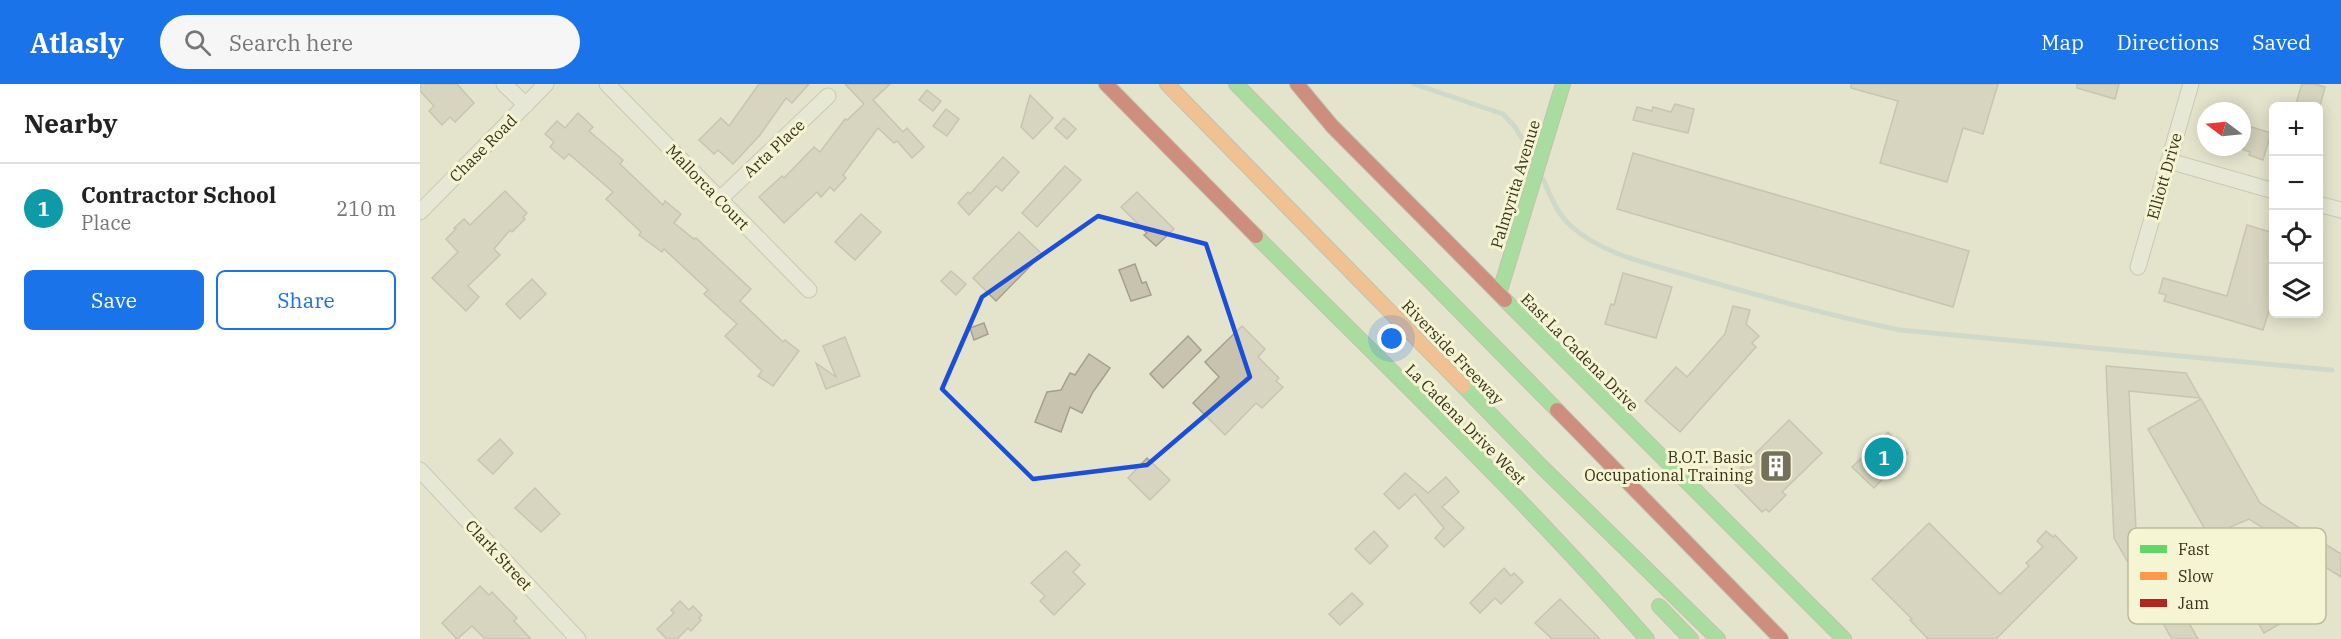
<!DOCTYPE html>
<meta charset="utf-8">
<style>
body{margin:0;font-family:"IBM Plex Serif",serif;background:#f6f6f6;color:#222}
.controls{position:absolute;right:18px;top:18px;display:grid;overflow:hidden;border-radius:9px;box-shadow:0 3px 15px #0003}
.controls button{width:54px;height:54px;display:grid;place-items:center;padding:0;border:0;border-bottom:2px solid #e0e0e0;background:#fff;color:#222;font:30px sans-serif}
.compass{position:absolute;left:1777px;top:18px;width:54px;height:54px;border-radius:50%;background:#fff;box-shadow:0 3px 15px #0003;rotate:286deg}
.you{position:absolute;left:972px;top:255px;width:21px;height:21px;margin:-15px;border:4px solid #fff;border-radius:50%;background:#1a73e8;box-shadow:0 0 0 9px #1a73e833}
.badge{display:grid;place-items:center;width:39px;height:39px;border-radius:50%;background:#1a73e8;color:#fff;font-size:20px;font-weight:700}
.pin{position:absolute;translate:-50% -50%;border:3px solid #fff;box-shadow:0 2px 6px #0006}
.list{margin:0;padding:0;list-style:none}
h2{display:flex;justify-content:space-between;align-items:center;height:78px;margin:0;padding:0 24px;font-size:26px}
h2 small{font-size:20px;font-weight:400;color:#767676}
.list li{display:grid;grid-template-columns:39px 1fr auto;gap:18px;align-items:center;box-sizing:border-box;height:90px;padding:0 24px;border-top:2px solid #e0e0e0}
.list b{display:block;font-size:22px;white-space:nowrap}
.list p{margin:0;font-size:20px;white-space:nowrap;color:#767676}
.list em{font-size:20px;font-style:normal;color:#767676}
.actions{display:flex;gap:12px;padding:18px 24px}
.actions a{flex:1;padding:14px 0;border:2px solid #1a73e8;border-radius:9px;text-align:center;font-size:21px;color:#1a73e8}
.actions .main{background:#1a73e8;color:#fff}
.icon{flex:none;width:33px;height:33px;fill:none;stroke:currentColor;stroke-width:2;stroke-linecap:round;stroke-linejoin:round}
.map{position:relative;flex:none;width:1921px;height:555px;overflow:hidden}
header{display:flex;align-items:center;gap:36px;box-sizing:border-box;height:84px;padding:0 30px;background:#1a73e8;color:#fff}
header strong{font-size:28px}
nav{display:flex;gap:33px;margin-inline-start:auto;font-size:21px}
.search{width:420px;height:54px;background:#f6f6f6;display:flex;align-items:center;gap:15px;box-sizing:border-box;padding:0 21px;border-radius:33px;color:#767676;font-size:22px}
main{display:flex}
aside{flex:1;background:#fff}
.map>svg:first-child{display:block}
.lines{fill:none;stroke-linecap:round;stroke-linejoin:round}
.stream{stroke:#b8ccc4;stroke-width:5}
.building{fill:#c8c3ae;stroke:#a4a08c;stroke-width:1.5}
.street-casing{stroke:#a9a896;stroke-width:17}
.fast-casing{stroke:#999786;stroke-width:16}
.slow-casing{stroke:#999786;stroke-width:16}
.jam-casing{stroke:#999786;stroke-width:16}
.street{stroke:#ececde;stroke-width:15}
.fast{stroke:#63d668;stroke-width:14}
.slow{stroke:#ff974d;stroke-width:14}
.jam{stroke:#b3261e;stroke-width:14}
.marked{fill:none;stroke:#1d4ed8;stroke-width:4.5;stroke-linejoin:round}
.labels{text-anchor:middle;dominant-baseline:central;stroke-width:6;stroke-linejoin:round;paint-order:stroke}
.street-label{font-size:16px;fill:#38321e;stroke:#f5f5d3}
.poi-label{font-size:16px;fill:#38321e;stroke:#f5f5d3;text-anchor:end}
.key{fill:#f5f5d3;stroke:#bcba9d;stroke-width:1.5}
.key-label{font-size:16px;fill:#38321e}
</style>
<header>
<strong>Atlasly</strong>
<div class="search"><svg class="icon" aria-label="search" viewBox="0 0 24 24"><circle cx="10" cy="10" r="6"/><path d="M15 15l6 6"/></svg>Search here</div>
<nav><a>Map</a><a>Directions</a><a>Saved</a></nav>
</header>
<main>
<aside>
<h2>Nearby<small></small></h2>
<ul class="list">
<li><span class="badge" style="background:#0f9aa8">1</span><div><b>Contractor School</b><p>Place</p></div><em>210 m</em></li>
</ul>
<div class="actions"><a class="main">Save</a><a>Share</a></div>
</aside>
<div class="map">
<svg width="1921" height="555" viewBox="0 0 1921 555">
<rect width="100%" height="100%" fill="#e4e4cd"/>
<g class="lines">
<!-- stream -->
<g class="stream">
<polyline points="994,0 1083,30 1095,43 1108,64"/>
<path d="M1123,95c7,16 14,35 28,47 33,30 84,39 126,52 67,19 134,38 203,52l432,40"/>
</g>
</g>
<!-- building -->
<g class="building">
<polygon points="0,0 37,0 54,19 35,38 30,33 22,41 9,27 14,22 0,7"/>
<polygon points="339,0 389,0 372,19 366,14 340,51 313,80 298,66 294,70 279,56 301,34 309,42"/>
<polygon points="425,0 470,0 453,16 483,48 487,44 504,63 492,74 477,57 474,59 458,44 423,91 426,94 414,107 410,103 401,113 397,108 364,139 339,113 362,92 364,94 394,63 400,68 425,35 427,36 444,20"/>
<polygon points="1431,0 1578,0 1563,50 1543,44 1527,98 1460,79 1478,17 1431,4"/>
<polygon points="1657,0 1699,0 1695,15 1657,4"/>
<polygon points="1882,0 1895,0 1905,3 1900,22 1875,22"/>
<polygon points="507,6 521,17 513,27 499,16"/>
<polygon points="610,11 633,34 613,55 601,43"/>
<polygon points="1255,20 1274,25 1268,49 1213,36 1217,23 1232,27 1233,23 1251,28"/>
<polygon points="526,25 539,35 527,52 513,42"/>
<polygon points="158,29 173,43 169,47 203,76 200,80 243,121 245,117 261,130 254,139 274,155 276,154 331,205 320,217 363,258 365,256 379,267 353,302 338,292 342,287 305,252 317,240 284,210 288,206 244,165 242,168 219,151 221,148 186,115 193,108 149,70 144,75 130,63 134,58 125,50 137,37 145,44"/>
<polygon points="644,34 656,45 647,55 635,44"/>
<polygon points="1822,40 1851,49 1843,76 1829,71 1830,68 1822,65"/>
<polygon points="1213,69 1549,167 1533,223 1197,125"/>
<polygon points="583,73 599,88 582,107 576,102 549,131 538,119 548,108 550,110"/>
<polygon points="645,82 661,96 617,143 602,129"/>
<polygon points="85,107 107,129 103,133 105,135 92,148 90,146 74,165 80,171 48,202 59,213 46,227 12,194 38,168 26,155 36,145 34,144 44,135 50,141"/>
<polygon points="717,108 754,145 736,162 724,151 727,149 701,123"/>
<polygon points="441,130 461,148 435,176 415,158"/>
<polygon points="1827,141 1854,149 1854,211 1843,246 1744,217 1746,211 1739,209 1743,194 1807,212"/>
<polygon points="599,148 622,170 576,217 553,194"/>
<polygon points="715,180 722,199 726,198 731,211 711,217 699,186"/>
<polygon points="531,187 546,200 536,211 521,197"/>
<polygon points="1203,189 1252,203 1236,254 1185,240 1191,220 1194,221"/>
<polygon points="112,195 126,210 100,235 86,220"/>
<polygon points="1313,222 1330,226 1326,240 1339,252 1332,259 1336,263 1260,348 1225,317 1256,283 1267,293 1305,250"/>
<polygon points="564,239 568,250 554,256 550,244"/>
<polygon points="822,242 845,265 838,273 859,294 856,297 863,303 842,324 836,319 805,351 773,319 799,293 785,278"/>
<polygon points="768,252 781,266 743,304 730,290"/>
<polygon points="425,253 440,292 406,305 396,279 416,293 403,262"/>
<polygon points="669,270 690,284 673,308 662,329 650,323 641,348 615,338 627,308 641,306 650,289 655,291"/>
<polygon points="1686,282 1766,289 1780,314 1709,307 1716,445 1778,555 1752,555 1694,454"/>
<polygon points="1781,315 1840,419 1921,470 1921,493 1829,435 1810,443 1830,479 1837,475 1870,534 1844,549 1728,345"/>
<polygon points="1369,336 1402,369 1362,408 1366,411 1349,428 1346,425 1342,428 1310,395"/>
<polygon points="1468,348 1488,369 1454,404 1432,383"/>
<polygon points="80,355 93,369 73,390 58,376"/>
<polygon points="727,374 750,396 730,416 708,394"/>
<polygon points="985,389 1008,409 1026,393 1039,408 1022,423 1044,444 1024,463 1015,454 1024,444 995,410 979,425 964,410"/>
<polygon points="115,404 140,430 121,448 95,424"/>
<polygon points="1509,439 1580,510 1609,482 1606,479 1623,463 1617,457 1626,447 1633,453 1635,451 1657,474 1576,555 1508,555 1490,536 1492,535 1452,495"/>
<polygon points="954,447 968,462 950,480 935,465"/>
<polygon points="646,467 660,481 653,488 665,500 634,531 620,517 625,512 611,499"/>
<polygon points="1084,484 1091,492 1094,489 1103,498 1081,520 1075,514 1060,529 1050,519"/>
<polygon points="60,502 69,511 72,508 97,534 94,537 111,555 65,555 52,542 37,555 22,539"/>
<polygon points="932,509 943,520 920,541 909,530"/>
<polygon points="1140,515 1180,555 1132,555 1115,539"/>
<polygon points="260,517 269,526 273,522 282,531 279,534 281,536 271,547 268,544 257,555 247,555 237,545 254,529 251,526"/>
</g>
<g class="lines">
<!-- street casing -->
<g class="street-casing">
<g id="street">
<polyline points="84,0 106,21"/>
<polyline points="187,0 389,206"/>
<polyline points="1749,77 1854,107"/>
<polyline points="300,115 408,12"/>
<polyline points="1898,120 1921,126"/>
<polyline points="0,128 126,0"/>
<polyline points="1718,183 1771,0"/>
<polyline points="0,386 158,555"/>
</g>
</g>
<!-- fast casing -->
<g class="fast-casing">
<g id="fast">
<polyline points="816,0 1137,326"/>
<path d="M836,152c132,132 268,262 391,403"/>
<polyline points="1079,210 1143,0"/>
<polyline points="1085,216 1424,555"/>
<polyline points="1043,302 1122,383 1298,555"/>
<polyline points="1239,522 1271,555"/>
</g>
</g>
<!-- slow casing -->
<g class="slow-casing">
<polyline id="slow" points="747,0 1043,302"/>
</g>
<!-- jam casing -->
<g class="jam-casing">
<g id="jam">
<polyline points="686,0 836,152"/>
<polyline points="877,0 912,42 1085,216"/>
<polyline points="1137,326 1361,555"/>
</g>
</g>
<!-- street -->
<use href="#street" class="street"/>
<!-- fast -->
<use href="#fast" class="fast"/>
<!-- slow -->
<use href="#slow" class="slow"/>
<!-- jam -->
<use href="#jam" class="jam"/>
</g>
<!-- marked area -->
<path d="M0 0H1921V555H0ZM678,132l108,28 44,133 -103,88 -114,14 -91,-90 40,-92z" fill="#e4e4cd" fill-opacity=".55" fill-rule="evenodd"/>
<path class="marked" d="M678,132l108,28 44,133 -103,88 -114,14 -91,-90 40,-92z"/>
<!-- icons -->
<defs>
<g id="building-square" transform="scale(1.725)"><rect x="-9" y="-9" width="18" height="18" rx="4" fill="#74705b" stroke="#f5f5d3"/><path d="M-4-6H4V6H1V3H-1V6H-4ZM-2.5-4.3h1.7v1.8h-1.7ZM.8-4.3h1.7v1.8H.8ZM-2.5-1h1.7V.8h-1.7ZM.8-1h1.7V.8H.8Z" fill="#fff"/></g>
</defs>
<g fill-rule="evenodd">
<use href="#building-square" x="1356" y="382"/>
</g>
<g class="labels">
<!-- street labels -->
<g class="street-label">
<text transform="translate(63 64) rotate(-45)">Chase Road</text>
<text transform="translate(354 64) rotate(-43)">Arta Place</text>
<text transform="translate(1744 92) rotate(-74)">Elliott Drive</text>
<text transform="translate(1095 100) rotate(-73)">Palmyrita Avenue</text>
<text transform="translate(288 103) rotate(46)">Mallorca Court</text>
<text transform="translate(1033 268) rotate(46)">Riverside Freeway</text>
<text transform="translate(1160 268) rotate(45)">East La Cadena Drive</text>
<text transform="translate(1046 340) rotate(45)">La Cadena Drive West</text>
<text transform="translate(79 471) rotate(47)">Clark Street</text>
</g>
<!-- poi labels -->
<g class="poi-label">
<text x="1333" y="373">B.O.T. Basic<tspan x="1333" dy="18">Occupational Training</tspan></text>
</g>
</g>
<!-- legend -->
<rect x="1708" y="444" width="198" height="96" rx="9" class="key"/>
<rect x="1720" y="461" width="27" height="8" fill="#63d668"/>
<rect x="1720" y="488" width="27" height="8" fill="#ff974d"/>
<rect x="1720" y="515" width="27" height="8" fill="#b3261e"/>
<g class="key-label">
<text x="1758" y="471">Fast</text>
<text x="1758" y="498">Slow</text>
<text x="1758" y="525">Jam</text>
</g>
</svg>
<div class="controls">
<button>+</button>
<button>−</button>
<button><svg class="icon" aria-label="locate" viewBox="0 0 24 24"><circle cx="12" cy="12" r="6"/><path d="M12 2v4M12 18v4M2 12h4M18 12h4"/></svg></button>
<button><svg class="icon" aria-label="layers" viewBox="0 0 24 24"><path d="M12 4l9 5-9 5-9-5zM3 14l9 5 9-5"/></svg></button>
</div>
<svg class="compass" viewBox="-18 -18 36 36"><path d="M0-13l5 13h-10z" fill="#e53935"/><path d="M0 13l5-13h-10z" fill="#767676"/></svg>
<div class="you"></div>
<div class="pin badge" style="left:1464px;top:373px;background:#0f9aa8">1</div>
</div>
</main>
